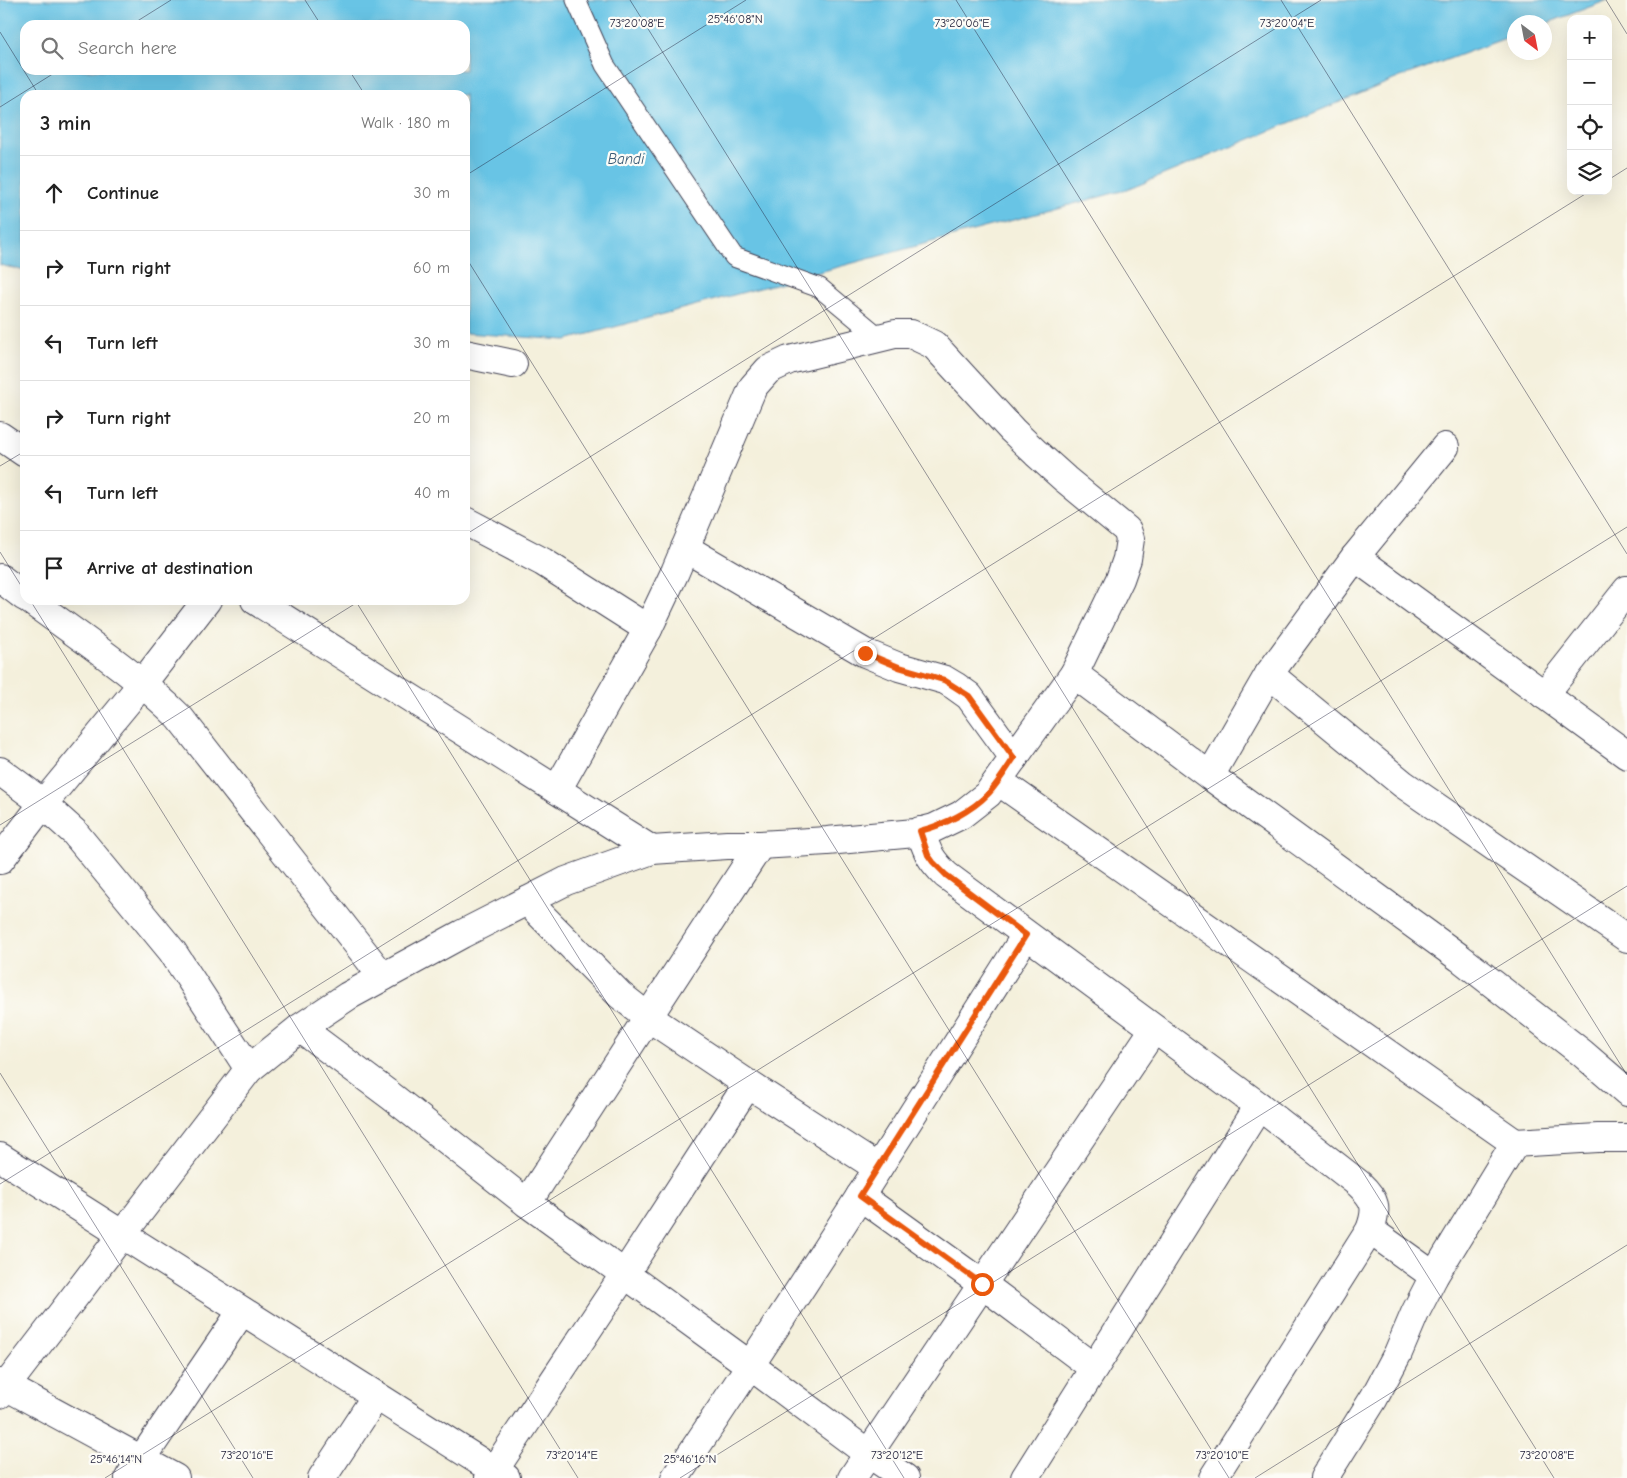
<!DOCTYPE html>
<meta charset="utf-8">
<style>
body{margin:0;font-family:"Comic Neue",sans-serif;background:#f2f2f2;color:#222}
.controls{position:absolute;right:15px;top:15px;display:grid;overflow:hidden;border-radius:10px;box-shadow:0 5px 20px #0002}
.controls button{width:45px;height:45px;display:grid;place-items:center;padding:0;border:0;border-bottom:1px solid #e0e0e0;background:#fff;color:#222;font:25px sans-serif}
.compass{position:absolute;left:1507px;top:15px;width:45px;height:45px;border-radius:50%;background:#fff;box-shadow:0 5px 20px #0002;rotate:148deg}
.stop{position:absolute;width:15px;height:15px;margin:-11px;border:4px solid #ea580c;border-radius:50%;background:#fff}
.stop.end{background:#ea580c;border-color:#fff;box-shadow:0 1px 5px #0008}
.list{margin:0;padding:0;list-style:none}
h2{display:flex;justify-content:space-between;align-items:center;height:65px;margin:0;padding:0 20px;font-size:21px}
h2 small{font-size:16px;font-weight:400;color:#767676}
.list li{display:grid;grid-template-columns:32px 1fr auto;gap:15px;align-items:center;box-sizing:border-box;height:75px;padding:0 20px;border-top:1px solid #e0e0e0}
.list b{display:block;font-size:19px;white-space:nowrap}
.list em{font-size:16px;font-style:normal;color:#767676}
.icon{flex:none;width:28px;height:28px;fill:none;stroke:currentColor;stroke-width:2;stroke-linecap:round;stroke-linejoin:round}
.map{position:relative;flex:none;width:1627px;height:1478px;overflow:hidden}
.search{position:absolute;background:#fff;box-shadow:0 5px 20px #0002;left:20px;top:20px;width:450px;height:55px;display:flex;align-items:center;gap:12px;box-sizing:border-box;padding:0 18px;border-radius:15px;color:#767676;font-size:19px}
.panel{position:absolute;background:#fff;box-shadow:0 5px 20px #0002;left:20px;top:90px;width:450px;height:515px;border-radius:15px}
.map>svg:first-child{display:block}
.water{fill:#67c4e5;stroke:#447390;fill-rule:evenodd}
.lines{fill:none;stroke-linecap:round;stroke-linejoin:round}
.service-casing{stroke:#424153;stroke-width:21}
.minor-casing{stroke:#424153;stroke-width:30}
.service{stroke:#fff;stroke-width:19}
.minor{stroke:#fff;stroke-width:28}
.route{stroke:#ea580c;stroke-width:6}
.ticks{fill:none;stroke:#22223b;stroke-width:1;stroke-opacity:0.45}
.labels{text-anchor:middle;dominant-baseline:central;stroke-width:4.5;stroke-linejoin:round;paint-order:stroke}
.water-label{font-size:15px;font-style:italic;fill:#3a5b76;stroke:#fdfcf7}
.ticks-label{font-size:12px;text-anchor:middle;fill:#22223b;stroke:#fdfcf7;stroke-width:4.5;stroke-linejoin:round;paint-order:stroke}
</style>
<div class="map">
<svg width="1627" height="1478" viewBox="0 0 1627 1478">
<rect width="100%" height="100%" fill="#fdfcf7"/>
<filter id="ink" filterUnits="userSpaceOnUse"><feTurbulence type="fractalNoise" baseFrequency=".02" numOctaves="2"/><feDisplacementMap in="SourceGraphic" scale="10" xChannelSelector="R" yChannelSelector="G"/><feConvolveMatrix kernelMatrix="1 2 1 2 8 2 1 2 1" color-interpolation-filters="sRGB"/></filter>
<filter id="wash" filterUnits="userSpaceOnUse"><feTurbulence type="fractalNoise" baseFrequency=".0096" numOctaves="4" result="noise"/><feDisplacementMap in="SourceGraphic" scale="20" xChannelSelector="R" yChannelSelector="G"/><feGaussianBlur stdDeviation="1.12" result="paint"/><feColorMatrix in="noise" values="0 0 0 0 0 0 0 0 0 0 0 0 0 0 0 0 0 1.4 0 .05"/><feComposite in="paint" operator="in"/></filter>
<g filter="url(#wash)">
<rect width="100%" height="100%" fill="#f4f0dc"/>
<!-- water -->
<path class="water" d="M0,0h1608l-63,24 -31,-2v13l-111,41 -274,113 -563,151 -101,-7v-238h-440v176l-25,-6zM25,25h440v45h-440z"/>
</g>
<g filter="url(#ink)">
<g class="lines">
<!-- service casing -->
<g class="service-casing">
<polyline id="service" points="576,0 605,65 734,257 820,288 880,338"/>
</g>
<!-- minor casing -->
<g class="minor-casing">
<g id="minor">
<polyline points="465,354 513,364"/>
<polyline points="0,436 25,453"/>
<polyline points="465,521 543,562 648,629"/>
<polyline points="685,548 865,653 899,667 945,680 955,686 969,696 1014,758"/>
<polyline points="1355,557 1445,447"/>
<polyline points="0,578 25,597"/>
<path d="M30,600c51,38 105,73 150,118l203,259"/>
<polyline points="255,600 652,850"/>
<polyline points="1269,674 1403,784 1627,938"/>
<polyline points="1544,695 1627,590"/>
<polyline points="0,771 35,797 74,832 172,951 249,1069"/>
<polyline points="1210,776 1460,958 1582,1053 1627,1092"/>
<polyline points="998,781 1515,1143"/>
<polyline points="557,790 648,629 675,572 753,387 768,370 789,360 895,334 911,334 934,345 1012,430 1036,453 1065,479 1127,530 1130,539 1127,559 1120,579 1074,674"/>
<path d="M920,831c8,22 9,27 26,44l313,231 100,78c17,16 19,24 11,46l-157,248"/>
<polyline points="0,860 43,804 142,684 207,600"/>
<polyline points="527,901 620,995 648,1017 748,1084 878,1168"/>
<polyline points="300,1028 391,1096 527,1203 751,1366 862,1449 905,1478"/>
<polyline points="0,1157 506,1478"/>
<polyline points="860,1196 982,1284 1094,1368"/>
<polyline points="527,1203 760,845"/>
<polyline points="1370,1230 1434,1276"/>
<polyline points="0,1383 175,1478"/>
<polyline points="0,1394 249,1069 300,1028 348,996 462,934 566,881 652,850 727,845 760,845 827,841 915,833 934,828 961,815 988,794 1074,674 1210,776 1269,674 1355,557 1627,755"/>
<polyline points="129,1478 242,1311"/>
<polyline points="322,1478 376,1396"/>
<polyline points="489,1478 624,1275 748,1084"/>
<path d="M675,1478c121,-179 236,-361 351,-543"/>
<polyline points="852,1478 1154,1029"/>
<polyline points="1025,1478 1259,1106"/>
<polyline points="1324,1478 1374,1398 1398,1353 1415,1313 1434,1276 1515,1143 1598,1138 1627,1138"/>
</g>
</g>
<!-- service -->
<use href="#service" class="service"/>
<!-- minor -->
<use href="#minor" class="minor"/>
</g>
</g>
<g class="lines" filter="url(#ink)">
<!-- route -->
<path class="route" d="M865,653l34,14 45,13 25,16 45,62c-8,12 -16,25 -25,35 -17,18 -45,32 -69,38l8,24 5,7 13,13 80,60 -166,261 122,88"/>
</g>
<!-- ticks -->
<path class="ticks" d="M305,0l16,25M630,0l924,1478M956,0l671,1075M1281,0l346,554M1606,0l21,34M131,25l40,-25M0,32l39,63M349,70l16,25M0,107l59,-37M465,176l281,-176M1608,180l19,-12M465,256l764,1222M0,466l25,-15M465,535l856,-535M0,552l25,40M30,600l548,878M355,600l549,878M0,825l361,-225M0,1073l253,405M0,1184l1590,-993M105,1478l1522,-951M680,1478l947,-592M1255,1478l372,-233"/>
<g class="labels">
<!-- water labels -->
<g class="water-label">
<text x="626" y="159">Bandi</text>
</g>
</g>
<g class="ticks-label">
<text x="735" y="23">25°46'08"N</text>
<text x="637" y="27">73°20'08"E</text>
<text x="962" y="27">73°20'06"E</text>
<text x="1287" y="27">73°20'04"E</text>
<text x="247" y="1459">73°20'16"E</text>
<text x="572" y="1459">73°20'14"E</text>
<text x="897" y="1459">73°20'12"E</text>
<text x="1222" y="1459">73°20'10"E</text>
<text x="1547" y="1459">73°20'08"E</text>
<text x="116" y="1463">25°46'14"N</text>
<text x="690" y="1463">25°46'16"N</text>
</g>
</svg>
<div class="controls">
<button>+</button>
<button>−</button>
<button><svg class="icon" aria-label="locate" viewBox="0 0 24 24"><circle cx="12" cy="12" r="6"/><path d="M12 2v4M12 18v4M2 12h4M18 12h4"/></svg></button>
<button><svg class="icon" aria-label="layers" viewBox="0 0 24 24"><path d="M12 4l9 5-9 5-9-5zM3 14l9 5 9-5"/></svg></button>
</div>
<svg class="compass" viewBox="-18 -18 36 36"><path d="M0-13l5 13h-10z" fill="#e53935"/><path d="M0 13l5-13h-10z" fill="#767676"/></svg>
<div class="stop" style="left:982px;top:1284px"></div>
<div class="stop end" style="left:865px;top:653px"></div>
<div class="search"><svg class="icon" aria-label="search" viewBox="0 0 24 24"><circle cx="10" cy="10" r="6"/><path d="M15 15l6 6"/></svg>Search here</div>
<section class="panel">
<h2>3 min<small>Walk · 180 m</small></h2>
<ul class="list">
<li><svg class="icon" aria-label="ahead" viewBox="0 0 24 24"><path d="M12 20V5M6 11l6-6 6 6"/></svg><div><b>Continue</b></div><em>30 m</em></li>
<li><svg class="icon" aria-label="right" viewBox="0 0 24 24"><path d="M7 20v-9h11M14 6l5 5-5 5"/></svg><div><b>Turn right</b></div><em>60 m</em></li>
<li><svg class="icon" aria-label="left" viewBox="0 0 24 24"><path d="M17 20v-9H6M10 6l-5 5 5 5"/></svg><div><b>Turn left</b></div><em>30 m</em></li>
<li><svg class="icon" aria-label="right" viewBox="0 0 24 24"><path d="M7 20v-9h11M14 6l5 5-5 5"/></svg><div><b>Turn right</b></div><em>20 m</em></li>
<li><svg class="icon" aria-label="left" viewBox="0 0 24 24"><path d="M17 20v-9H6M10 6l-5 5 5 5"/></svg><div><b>Turn left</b></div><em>40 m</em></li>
<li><svg class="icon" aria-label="arrive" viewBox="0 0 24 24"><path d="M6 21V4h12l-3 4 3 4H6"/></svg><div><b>Arrive at destination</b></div></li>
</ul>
</section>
</div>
